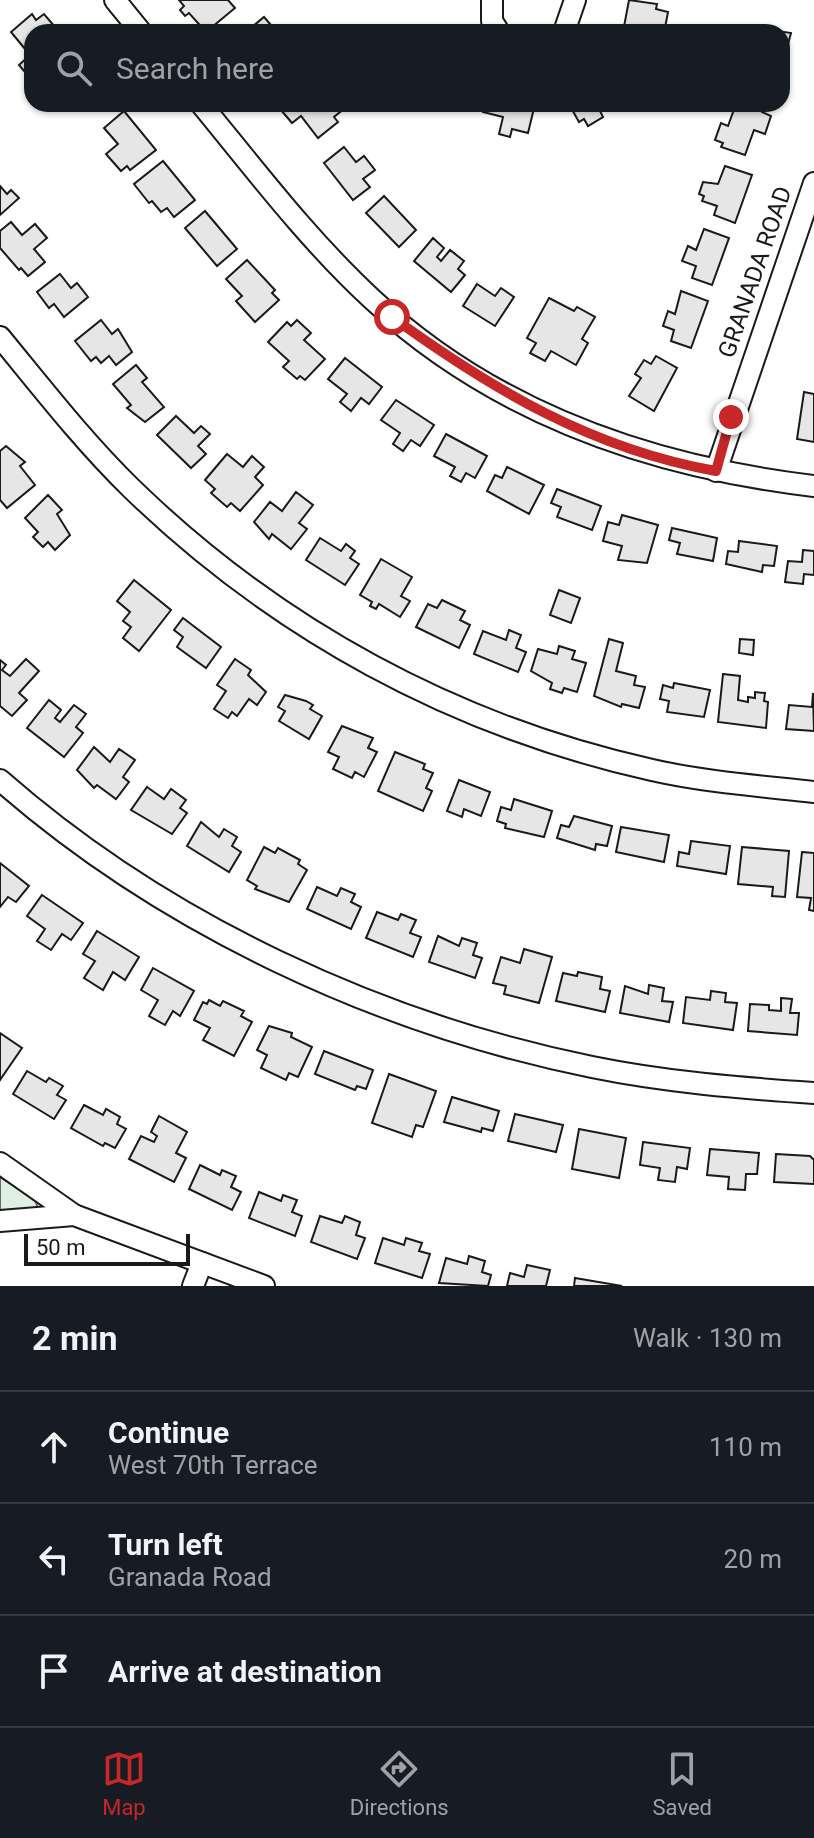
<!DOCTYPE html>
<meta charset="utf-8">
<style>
body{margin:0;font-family:Roboto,sans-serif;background:#20242c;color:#f1f3f6}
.scale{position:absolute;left:24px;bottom:20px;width:166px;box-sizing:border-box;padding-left:8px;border:4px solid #1a1a1a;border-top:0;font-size:22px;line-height:28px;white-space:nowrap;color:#1a1a1a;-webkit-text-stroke:6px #fff;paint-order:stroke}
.stop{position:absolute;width:24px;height:24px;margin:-18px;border:6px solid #c62828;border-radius:50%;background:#fff}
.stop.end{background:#c62828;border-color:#fff;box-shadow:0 2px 8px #0008}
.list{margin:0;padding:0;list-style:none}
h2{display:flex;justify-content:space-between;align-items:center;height:104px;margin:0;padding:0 32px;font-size:34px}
h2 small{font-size:26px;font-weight:400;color:#9ea1a6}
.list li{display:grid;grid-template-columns:52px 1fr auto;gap:24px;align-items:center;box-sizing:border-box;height:112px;padding:0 32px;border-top:2px solid #363941}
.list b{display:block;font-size:30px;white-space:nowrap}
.list p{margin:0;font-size:26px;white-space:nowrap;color:#9ea1a6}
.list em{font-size:26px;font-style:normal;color:#9ea1a6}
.icon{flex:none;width:44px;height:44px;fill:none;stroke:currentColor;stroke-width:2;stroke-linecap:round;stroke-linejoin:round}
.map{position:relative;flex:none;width:814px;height:1286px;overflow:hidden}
.search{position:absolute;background:#171b24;box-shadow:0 2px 6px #0004;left:24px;right:24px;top:24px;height:88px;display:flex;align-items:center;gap:20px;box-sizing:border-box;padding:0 28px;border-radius:24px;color:#9ea1a6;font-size:30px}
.sheet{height:440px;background:#171b24}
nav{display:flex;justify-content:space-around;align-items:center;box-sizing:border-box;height:112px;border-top:2px solid #363941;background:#171b24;font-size:22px;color:#9ea1a6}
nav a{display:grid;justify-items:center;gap:4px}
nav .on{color:#c62828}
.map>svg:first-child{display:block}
.green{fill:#e0efe3;stroke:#6a6a6a;stroke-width:2}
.building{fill:#e6e6e6;stroke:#1a1a1a;stroke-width:2}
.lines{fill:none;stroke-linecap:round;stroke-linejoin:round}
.street-casing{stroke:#1a1a1a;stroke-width:24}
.street{stroke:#fff;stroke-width:20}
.route{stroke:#c62828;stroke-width:10}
.labels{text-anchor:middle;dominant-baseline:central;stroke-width:6;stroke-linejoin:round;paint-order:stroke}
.street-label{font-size:24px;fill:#1a1a1a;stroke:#fff}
</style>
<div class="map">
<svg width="814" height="1286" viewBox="0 0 814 1286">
<rect width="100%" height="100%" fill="#fff"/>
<!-- green -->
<polygon class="green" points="0,1177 35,1199 38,1209 0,1210"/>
<!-- building -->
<g class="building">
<polygon points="179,0 228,0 235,8 206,32 189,13 185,16 180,10 184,6"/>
<polygon points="629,0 657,4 656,9 668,12 665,28 675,32 623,32"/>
<polygon points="32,14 36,20 44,14 55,27 50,32 32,32 30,78 19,65 30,55 11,32"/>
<polygon points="264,17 277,32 246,32"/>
<polygon points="764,29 791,33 782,67 782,32 764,32"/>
<polygon points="288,104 342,104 345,108 334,117 338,122 318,138 301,116 292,123 281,110"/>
<polygon points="484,104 535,104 528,133 512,129 510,137 499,134 503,117 483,112"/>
<polygon points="569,104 613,104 600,111 603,117 588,126 584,119 579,122"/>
<polygon points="736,104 755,104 763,107 762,112 771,116 765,134 754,130 745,155 721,147 723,143 715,140 721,123 728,126"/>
<polygon points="124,111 156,150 130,170 127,166 121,171 106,154 118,144 104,128"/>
<polygon points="344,147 356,162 364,156 375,170 363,179 370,187 353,200 324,163"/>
<polygon points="163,161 195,200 174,217 167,208 161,212 152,201 149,203 134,184"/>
<polygon points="725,166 752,175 735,223 714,215 717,206 702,201 704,196 699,194 703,182 718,184"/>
<polygon points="0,186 7,194 11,190 19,198 0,215"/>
<polygon points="384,196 416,230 399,247 366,213"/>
<polygon points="205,211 237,249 217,266 185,228"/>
<polygon points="11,222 22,235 35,224 47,238 34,249 45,262 28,276 21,268 19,270 0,248 0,231"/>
<polygon points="704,229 729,238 712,285 692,278 696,266 682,261 688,246 696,250"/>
<polygon points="433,238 444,248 437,257 441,261 450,250 464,261 458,269 465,275 451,292 414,261"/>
<polygon points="247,260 275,290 272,293 279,300 255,322 236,301 242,296 226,279"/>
<polygon points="60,274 71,288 77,283 88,297 64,317 54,304 49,308 37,292"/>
<polygon points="477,284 495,296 501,288 514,297 495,326 463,306"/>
<polygon points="681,291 708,301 691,348 671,341 674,330 663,326 668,311 675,314"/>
<polygon points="549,298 574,311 577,307 595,317 582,339 588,343 576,365 551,351 545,361 530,353 536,343 527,338"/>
<polygon points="101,320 112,334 118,329 132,352 116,365 109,356 101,363 96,357 91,361 75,341"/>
<polygon points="297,320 311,333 304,340 325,359 305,380 300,376 297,379 283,367 289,361 268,342 287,322 291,326"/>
<polygon points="656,356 677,368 654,411 629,396 641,378 635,374 644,360 651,364"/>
<polygon points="345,358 382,387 369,404 361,398 351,411 340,402 347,394 328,379"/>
<polygon points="136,365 147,378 142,382 164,407 145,422 127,408 131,405 113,384"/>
<polygon points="804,392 814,394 814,442 797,439"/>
<polygon points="396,400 434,425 420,446 411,440 403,451 393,444 400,433 381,420"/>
<polygon points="176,416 194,433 201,426 210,434 198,446 206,454 191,468 157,435"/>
<polygon points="446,434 487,456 475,478 466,473 461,482 450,476 455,467 434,456"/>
<polygon points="6,446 25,462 20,466 35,485 7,508 0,500 0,451"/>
<polygon points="227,454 243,467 252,456 264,467 255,477 263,485 240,511 231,503 227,507 211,493 215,489 205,480"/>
<polygon points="507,467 544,485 529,514 487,491 495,475 502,478"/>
<polygon points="557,489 601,506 592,530 557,517 561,507 551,503"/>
<polygon points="296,492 313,505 299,523 307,529 291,549 272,534 269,539 254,522 270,502 282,511"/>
<polygon points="48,495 62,510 57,514 70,535 55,550 48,542 43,547 33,537 38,532 25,518"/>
<polygon points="622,515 658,525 647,563 618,560 622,546 603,541 608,522 619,525"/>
<polygon points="672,528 717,538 713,561 677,554 680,543 669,540"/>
<polygon points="320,538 341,551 346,544 355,551 350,558 359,564 345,585 306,560"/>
<polygon points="739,541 777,546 774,566 763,565 762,572 726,564 728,551 738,552"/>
<polygon points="803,550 814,551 814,575 804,574 803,584 785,582 788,561 802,562"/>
<polygon points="381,559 412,577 401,596 410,601 400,617 379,604 376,609 370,606 372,602 360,595"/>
<polygon points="134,580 171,610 139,651 123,638 131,627 123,621 130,612 117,601"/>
<polygon points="559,590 580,598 571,623 550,615"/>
<polygon points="442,600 465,611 460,620 470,625 459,648 416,627 428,604 437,608"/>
<polygon points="183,618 221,647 206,668 177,647 183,637 174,630"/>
<polygon points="509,630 521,635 516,648 526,652 518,672 474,654 483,631 506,640"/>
<polygon points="609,639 623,643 616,671 636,676 634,685 645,687 639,708 622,704 621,707 594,696"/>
<polygon points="740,639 754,640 753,655 739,653"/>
<polygon points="559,646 575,651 572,659 586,663 577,692 564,688 562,693 550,689 552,683 531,671 538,649 557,654"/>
<polygon points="26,659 39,671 19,693 27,700 12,716 0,706 0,660 6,665 2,670 10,676"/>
<polygon points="235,659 251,670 248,675 266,692 257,705 249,699 237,716 232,712 228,718 214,709 226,691 217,685"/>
<polygon points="723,674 740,676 738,700 748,702 748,697 755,698 755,692 765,693 764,701 768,702 766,728 718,722"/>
<polygon points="674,683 710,690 704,717 667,712 669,701 660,699 663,685 673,688"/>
<polygon points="813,693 814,731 786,729 789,705 812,707"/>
<polygon points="285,695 306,701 313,705 310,709 322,716 309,739 279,721 285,711 278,707"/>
<polygon points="49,700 61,710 55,718 60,722 74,705 86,714 76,727 83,733 64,757 27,728"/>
<polygon points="342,726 373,738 368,748 377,752 364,777 355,772 352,778 333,769 339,757 328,752"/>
<polygon points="94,747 110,762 119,749 135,760 123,777 129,782 116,799 97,785 94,788 77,770"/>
<polygon points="395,752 425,764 423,769 433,773 426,788 432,791 423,811 378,791"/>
<polygon points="459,780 490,792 481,816 464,809 462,817 447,811"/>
<polygon points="147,787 164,799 171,789 186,800 180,808 187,813 172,834 131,810"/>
<polygon points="514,799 552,811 544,837 505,828 506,824 497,821 501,807 511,810"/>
<polygon points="574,816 612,826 607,846 596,844 595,850 557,838 561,825 569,827"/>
<polygon points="201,822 219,837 224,829 237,837 232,846 241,852 229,872 187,846"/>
<polygon points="621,827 669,835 664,862 616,852"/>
<polygon points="691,841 730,846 726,874 677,866 679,852 689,854"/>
<polygon points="264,847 275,853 278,848 300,860 298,864 307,870 289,902 255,889 257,886 247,880"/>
<polygon points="742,847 789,851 785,897 772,896 773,887 738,884"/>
<polygon points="802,852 814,853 814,911 809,910 811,898 797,897"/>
<polygon points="0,863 29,886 16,902 8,897 0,907"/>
<polygon points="317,887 337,896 341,888 355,894 351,902 361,907 351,929 307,909"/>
<polygon points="42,895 83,923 71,940 62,934 51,950 37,941 45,929 27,916"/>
<polygon points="377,912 398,920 401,914 416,920 410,933 421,937 413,957 366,938"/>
<polygon points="97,931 139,957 125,980 113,972 103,990 84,978 95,961 83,954"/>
<polygon points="438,936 459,946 462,938 477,943 473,955 482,958 475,978 429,962"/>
<polygon points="524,949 552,957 539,1003 504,994 506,986 493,983 501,957 520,963"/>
<polygon points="153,968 194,991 180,1016 173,1011 165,1025 149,1016 158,1000 141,990"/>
<polygon points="578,972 602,977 600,989 610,991 605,1012 556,1001 563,973 577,976"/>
<polygon points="649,985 664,988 662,1001 673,1002 669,1022 620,1013 625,986 648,994"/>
<polygon points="711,991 726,993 725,1002 737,1003 733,1030 683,1023 686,997 710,1000"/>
<polygon points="781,998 792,999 790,1013 799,1013 797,1035 748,1031 750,1004 769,1005 769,1010 781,1011"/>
<polygon points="209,1000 220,1006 223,1001 244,1011 241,1016 252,1022 234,1056 203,1040 210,1028 194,1020 203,1002 207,1004"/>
<polygon points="269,1026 292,1033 291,1037 312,1047 298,1077 289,1073 286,1080 261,1068 267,1055 257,1050"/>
<polygon points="0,1033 22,1048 0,1080"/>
<polygon points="324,1051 373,1070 366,1089 357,1086 355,1090 315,1074"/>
<polygon points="27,1071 46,1082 49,1078 63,1086 57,1095 66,1100 54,1119 13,1094"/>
<polygon points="389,1074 436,1091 423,1127 416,1125 412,1137 372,1123"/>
<polygon points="452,1097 499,1111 493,1131 482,1128 481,1132 444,1122"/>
<polygon points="84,1105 103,1115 106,1109 120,1117 117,1124 126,1129 115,1148 105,1143 103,1146 71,1128"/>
<polygon points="515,1114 563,1125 556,1152 508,1141"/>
<polygon points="159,1116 187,1132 176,1153 186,1158 174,1182 129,1159 141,1136 154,1142 157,1136 151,1132"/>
<polygon points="579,1129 626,1138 619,1178 572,1169"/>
<polygon points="643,1142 690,1148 687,1169 677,1167 675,1182 658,1180 660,1168 640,1165"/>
<polygon points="710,1149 759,1153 757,1174 746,1174 745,1190 728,1189 729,1177 707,1175"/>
<polygon points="776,1154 810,1156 814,1160 814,1184 774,1182"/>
<polygon points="200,1165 220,1175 222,1170 236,1176 231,1187 241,1192 232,1210 189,1189"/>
<polygon points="259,1192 281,1201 283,1195 297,1200 292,1212 302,1216 295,1236 249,1218"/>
<polygon points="320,1216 342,1223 345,1216 360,1222 356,1235 365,1238 357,1259 311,1242"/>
<polygon points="383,1238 404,1245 406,1238 422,1243 419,1251 430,1254 422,1278 375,1263"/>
<polygon points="469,1256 485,1261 482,1272 491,1275 488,1286 439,1283 446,1258 467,1264"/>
<polygon points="527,1265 550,1270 546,1286 507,1286 510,1273 524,1277"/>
<polygon points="575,1278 622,1286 574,1286"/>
</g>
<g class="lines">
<!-- street casing -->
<g class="street-casing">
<g id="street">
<polyline points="115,0 141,32"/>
<polyline points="492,0 492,21 499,32"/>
<polyline points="564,32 575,0"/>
<path d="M201,104c55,67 108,137 172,196 122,113 279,167 441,186"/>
<path d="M0,337c42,51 83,104 131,151 145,141 323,238 521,282 53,12 108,16 162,22"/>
<polyline points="716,471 814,183"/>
<path d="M0,780c164,144 379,244 592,287 73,15 148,21 222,26"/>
<polyline points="0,1163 74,1215"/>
<polyline points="0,1221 74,1215 264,1286"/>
<polyline points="193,1286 202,1263"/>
</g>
</g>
<!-- street -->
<use href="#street" class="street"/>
</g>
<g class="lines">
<!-- route -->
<path class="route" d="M392,317c101,73 200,132 324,154l15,-54"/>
</g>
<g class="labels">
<!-- street labels -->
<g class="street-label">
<text transform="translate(755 272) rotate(-71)">GRANADA ROAD</text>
</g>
</g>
</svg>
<div class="scale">50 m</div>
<div class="stop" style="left:392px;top:317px"></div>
<div class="stop end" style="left:731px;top:417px"></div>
<div class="search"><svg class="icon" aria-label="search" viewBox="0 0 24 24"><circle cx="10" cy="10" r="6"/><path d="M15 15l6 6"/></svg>Search here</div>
</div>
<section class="sheet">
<h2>2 min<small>Walk · 130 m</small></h2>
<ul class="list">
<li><svg class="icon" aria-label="ahead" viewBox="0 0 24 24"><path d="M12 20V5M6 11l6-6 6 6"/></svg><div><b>Continue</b><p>West 70th Terrace</p></div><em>110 m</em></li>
<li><svg class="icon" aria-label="left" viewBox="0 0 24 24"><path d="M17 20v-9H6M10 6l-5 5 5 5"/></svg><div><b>Turn left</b><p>Granada Road</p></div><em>20 m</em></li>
<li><svg class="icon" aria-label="arrive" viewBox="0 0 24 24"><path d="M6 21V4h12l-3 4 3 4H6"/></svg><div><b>Arrive at destination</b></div></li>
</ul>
</section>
<nav>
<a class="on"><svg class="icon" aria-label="map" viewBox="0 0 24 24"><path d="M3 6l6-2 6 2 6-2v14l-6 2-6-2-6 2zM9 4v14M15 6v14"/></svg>Map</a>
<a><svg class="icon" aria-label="directions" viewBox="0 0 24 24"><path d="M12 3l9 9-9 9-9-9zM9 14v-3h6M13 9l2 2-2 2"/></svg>Directions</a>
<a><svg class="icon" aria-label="saved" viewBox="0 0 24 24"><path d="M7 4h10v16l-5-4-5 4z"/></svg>Saved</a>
</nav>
